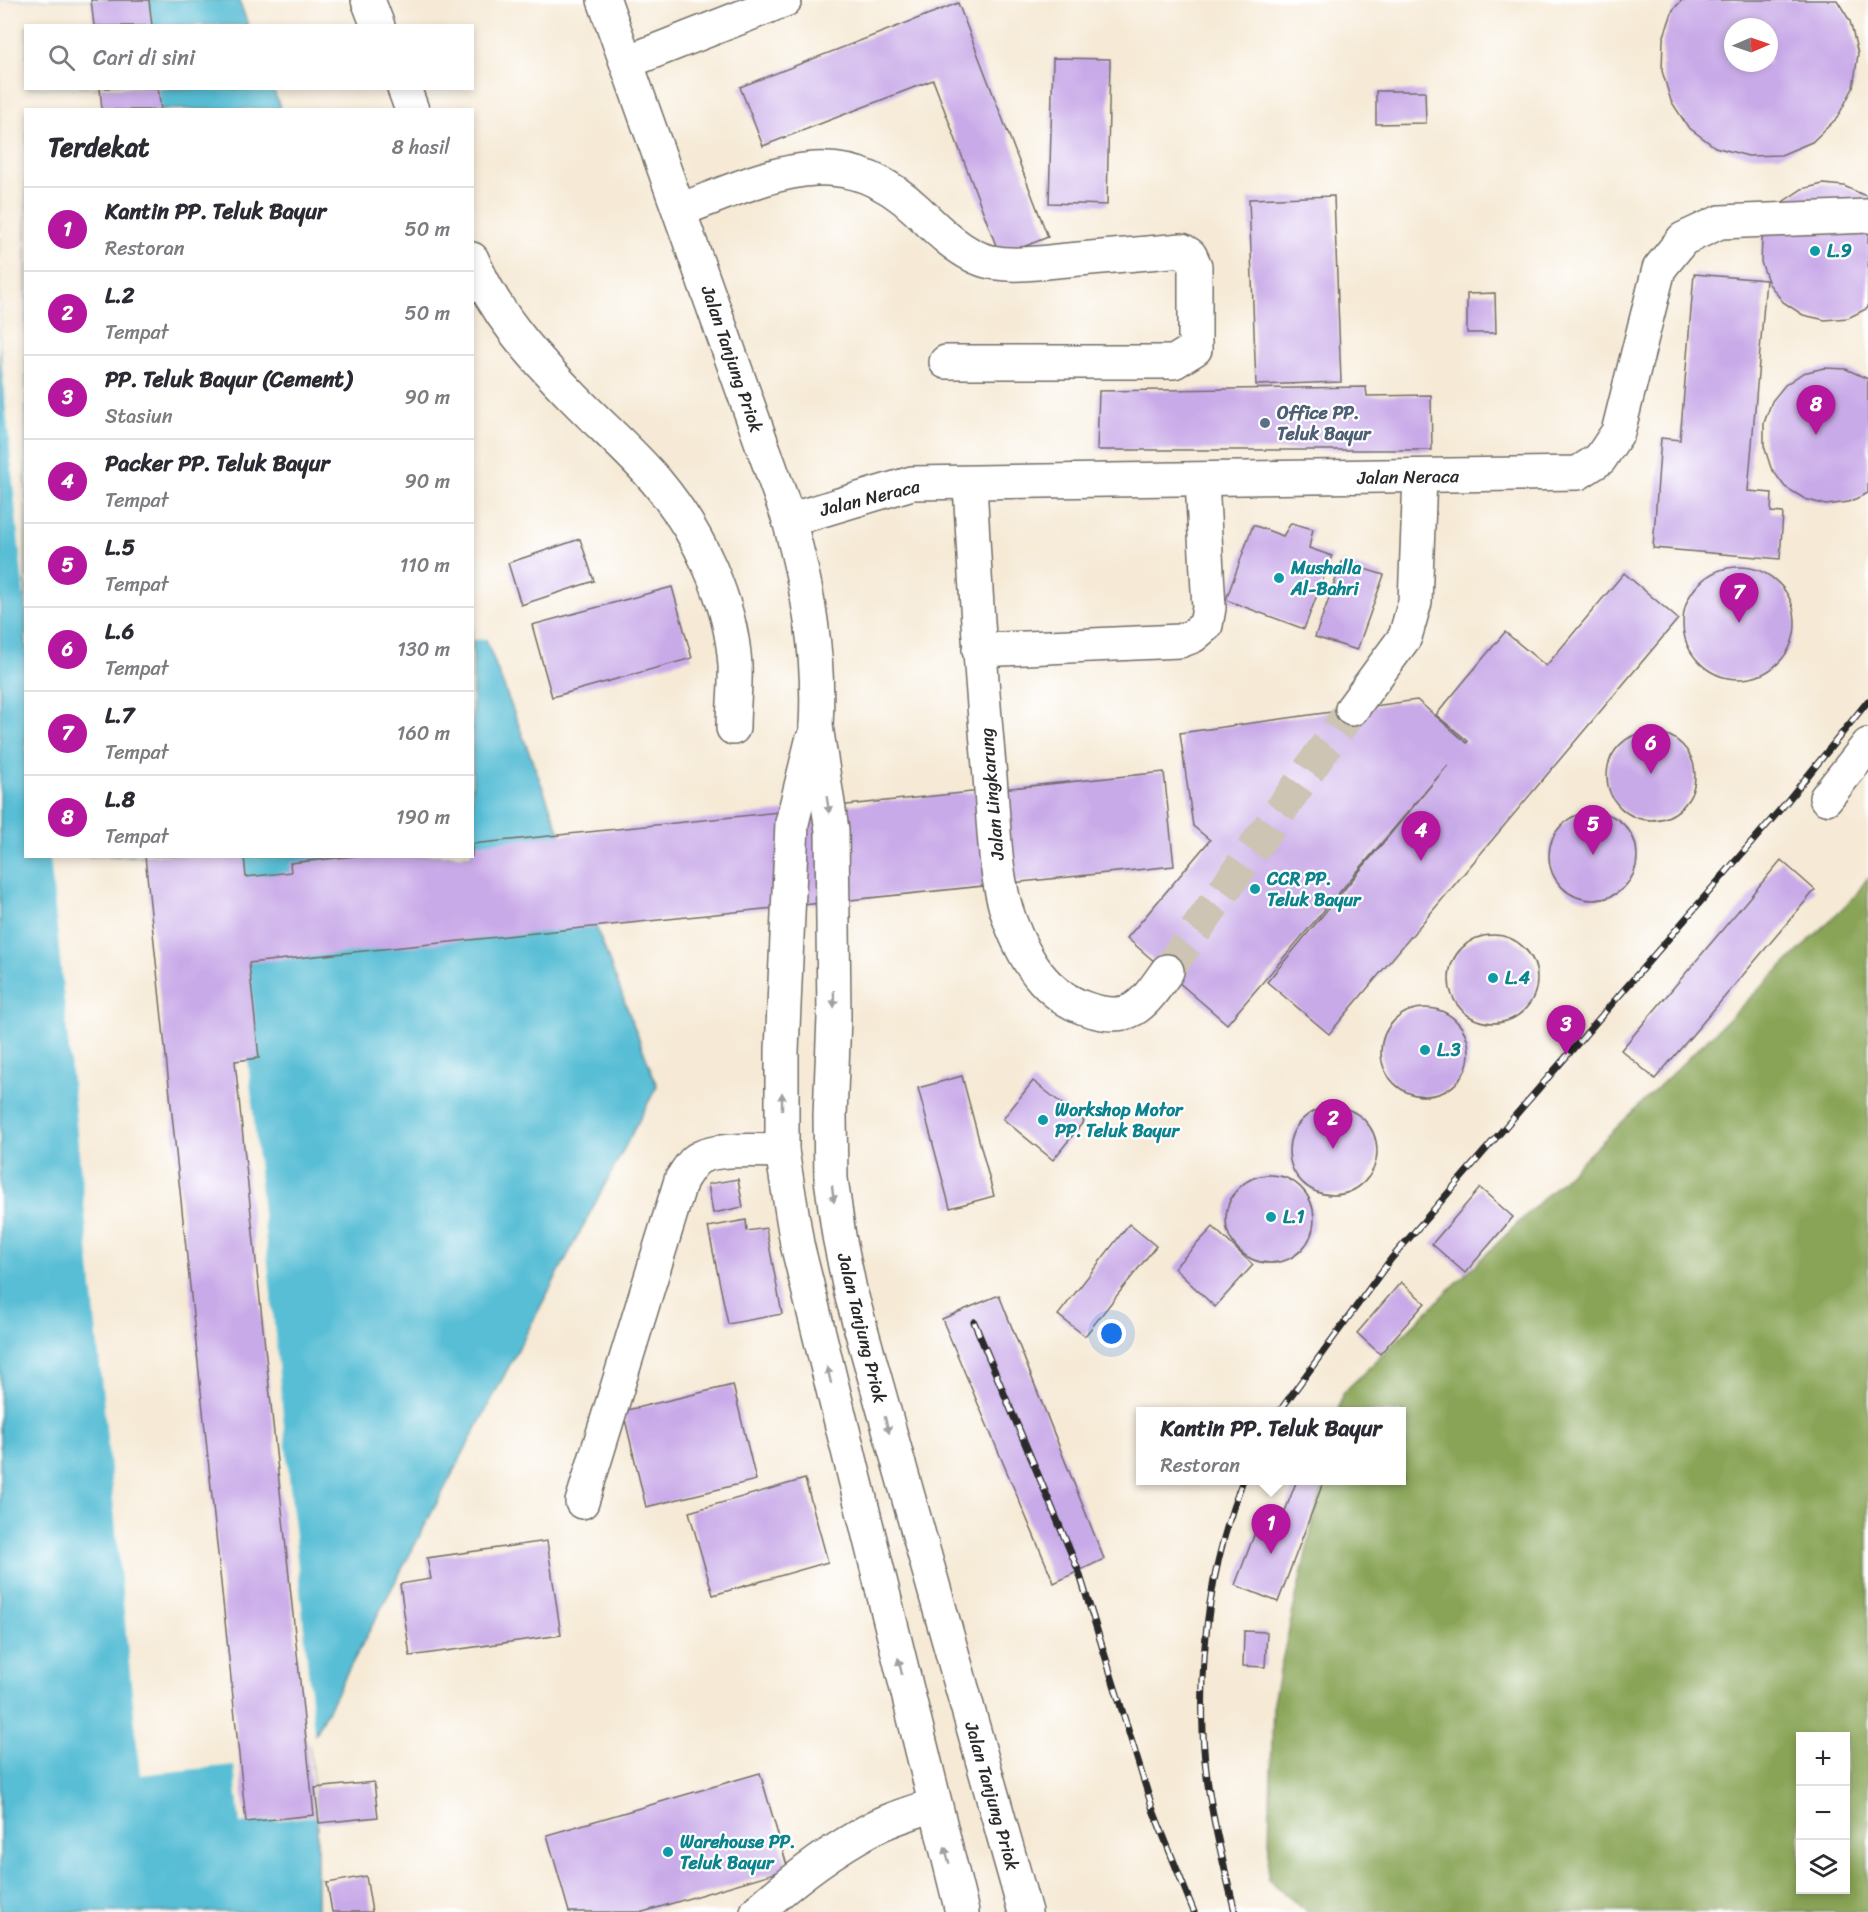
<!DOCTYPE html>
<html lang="id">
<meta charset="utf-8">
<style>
body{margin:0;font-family:Sriracha,sans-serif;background:#f2f2f3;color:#2b2b33}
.controls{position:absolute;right:18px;bottom:18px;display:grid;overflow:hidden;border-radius:0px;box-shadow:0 3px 9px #0003}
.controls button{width:54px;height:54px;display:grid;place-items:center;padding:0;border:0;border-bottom:2px solid #e1e1e2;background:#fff;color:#2b2b33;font:30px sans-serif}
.compass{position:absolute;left:1724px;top:18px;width:54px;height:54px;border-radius:50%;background:#fff;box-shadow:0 3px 9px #0003;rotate:88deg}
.you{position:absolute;left:1112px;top:1334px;width:21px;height:21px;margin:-15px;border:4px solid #fff;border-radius:50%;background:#1a73e8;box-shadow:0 0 0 9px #1a73e833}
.badge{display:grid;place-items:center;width:39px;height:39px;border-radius:50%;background:#b5179e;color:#fff;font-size:20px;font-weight:700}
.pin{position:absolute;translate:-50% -50px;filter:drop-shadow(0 2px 3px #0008)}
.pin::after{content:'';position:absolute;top:32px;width:21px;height:18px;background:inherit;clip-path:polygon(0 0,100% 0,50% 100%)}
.popup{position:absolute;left:1136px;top:1407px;width:270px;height:78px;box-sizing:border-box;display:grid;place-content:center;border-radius:0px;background:#fff;filter:drop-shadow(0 2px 4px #0005);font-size:20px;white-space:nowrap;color:#7c7c81}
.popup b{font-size:22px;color:#2b2b33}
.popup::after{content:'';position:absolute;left:50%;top:100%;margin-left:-12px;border:12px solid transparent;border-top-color:#fff}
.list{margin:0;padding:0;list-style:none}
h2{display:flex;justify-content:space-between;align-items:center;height:78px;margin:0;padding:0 24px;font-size:26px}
h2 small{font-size:20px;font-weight:400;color:#7c7c81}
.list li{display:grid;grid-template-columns:39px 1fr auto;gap:18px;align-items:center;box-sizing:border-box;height:84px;padding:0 24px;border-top:2px solid #e1e1e2}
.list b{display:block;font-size:22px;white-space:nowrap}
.list p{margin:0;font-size:20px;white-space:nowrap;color:#7c7c81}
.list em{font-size:20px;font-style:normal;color:#7c7c81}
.icon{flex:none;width:33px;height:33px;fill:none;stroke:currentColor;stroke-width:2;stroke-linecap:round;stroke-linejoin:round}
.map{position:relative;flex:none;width:1868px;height:1912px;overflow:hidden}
.search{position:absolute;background:#fff;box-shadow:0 3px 9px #0003;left:24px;top:24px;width:450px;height:66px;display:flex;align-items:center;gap:15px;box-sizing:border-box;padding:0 21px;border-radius:0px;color:#7c7c81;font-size:22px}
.panel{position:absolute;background:#fff;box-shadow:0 3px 9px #0003;left:24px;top:108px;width:450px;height:750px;border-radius:0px}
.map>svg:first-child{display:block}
.forest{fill:#89a456;stroke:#5a6840;stroke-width:1.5;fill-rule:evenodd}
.water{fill:#58bed5;stroke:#427480;stroke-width:1.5}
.pier{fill:#f6ead6}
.building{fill:#c9aae8;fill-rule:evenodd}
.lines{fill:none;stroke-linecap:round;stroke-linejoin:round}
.minor-tunnel{stroke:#cdc4b4;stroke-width:33;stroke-dasharray:33 16;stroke-linecap:butt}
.minor-casing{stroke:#726e67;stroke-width:36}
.highway-casing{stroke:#726e67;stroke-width:36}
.minor{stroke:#fff;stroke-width:33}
.highway{stroke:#fff;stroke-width:33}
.rail-casing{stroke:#2b2b2b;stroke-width:7}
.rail{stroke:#fff;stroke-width:4.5;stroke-dasharray:14;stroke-linecap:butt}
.oneway{fill:#a0a0a0}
.culture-dot{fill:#0f9aa8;stroke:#fff;stroke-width:2}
.service-dot{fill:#5c6f8a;stroke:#fff;stroke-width:2}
.labels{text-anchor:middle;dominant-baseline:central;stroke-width:4.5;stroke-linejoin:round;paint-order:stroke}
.culture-label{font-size:18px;font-weight:bold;fill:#0d838f;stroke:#fff;text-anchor:start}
.street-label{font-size:18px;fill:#2b2b2b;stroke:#fff}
.service-label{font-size:18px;font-weight:bold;fill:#4e5e75;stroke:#fff;text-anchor:start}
</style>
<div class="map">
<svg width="1868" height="1912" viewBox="0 0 1868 1912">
<rect width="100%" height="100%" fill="#fff"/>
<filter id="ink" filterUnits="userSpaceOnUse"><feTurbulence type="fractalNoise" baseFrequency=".0167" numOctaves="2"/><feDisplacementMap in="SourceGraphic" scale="12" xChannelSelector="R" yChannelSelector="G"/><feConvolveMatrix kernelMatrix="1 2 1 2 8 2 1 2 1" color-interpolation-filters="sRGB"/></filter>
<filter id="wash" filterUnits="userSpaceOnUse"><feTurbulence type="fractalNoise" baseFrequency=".008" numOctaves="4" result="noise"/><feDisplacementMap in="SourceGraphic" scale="24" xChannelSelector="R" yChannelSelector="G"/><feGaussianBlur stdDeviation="1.35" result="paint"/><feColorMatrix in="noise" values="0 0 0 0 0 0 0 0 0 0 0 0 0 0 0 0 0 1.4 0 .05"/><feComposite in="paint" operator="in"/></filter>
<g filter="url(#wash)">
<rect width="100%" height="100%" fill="#f6ead6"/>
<!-- forest -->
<path class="forest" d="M1868,877v1035h-561l-39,-32 5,-179 49,-220 80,-1v-68l-64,-1 4,-17 513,-498zM1800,1736h46v154h-46z"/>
<!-- water -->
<polygon class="water" points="0,0 239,0 248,25 26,26 26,88 273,89 281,109 26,110 26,856 472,856 473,606 657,1086 309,1745 317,1816 317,1912 0,1912"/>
<!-- pier -->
<g class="pier">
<polygon points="0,0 145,0 148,25 26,26 26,88 154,89 156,109 26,110 25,607 0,346"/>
<polygon points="472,603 475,605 488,639 473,640"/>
<polygon points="50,857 228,857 315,1741 309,1745 317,1816 240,1824 234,1765 140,1775"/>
</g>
<g id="blocks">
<!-- building -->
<g class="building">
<polygon points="91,0 149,0 152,26 94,26"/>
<path d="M1682,0h155l13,21 8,33 -5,34 -16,30 -25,24 -31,13 -33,1 -33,-9 -27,-20 -17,-26 -9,-30 1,-32 10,-29zM1733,27h36v36h-36z"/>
<polygon points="958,3 1048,237 1000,256 933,80 763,146 740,87"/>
<polygon points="1053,58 1110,59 1107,205 1049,203"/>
<polygon points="100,88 158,88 161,110 102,110"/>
<polygon points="1376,91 1425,91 1426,123 1376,124"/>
<polygon points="1823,184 1844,186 1868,197 1868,308 1848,318 1825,320 1803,315 1783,302 1769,284 1761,262 1762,240 1770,217 1784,201 1802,189"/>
<polygon points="1334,196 1341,382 1256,385 1249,199"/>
<polygon points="1694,274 1766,280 1748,491 1772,493 1771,512 1783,513 1780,559 1653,548 1661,438 1680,440"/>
<polygon points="1495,293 1496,333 1467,333 1467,294"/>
<polygon points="1824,368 1846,369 1868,379 1868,493 1849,502 1826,505 1805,499 1785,487 1771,468 1764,446 1764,423 1772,401 1785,385 1803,373"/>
<polygon points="1366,387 1367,396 1431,395 1432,450 1097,450 1099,391"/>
<polygon points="1291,523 1313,529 1309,548 1332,556 1304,629 1226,600 1253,525 1283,536"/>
<polygon points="580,539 594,581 521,605 508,563"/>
<polygon points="1342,562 1384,575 1357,650 1315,637"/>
<circle cx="1739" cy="623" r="56"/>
<polygon points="1624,573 1678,619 1329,1034 1267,982 1448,765 1227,1024 1127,938 1210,840 1193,826 1180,733 1417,700 1467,743 1468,741 1436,715 1505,632 1546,666"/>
<polygon points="672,587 692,658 552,697 532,625"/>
<circle cx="1651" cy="776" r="44"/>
<polygon points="1164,772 1174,866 249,963 259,1058 235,1061 314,1815 246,1822 145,856 244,856 246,877 291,872 290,863 355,856 472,856 472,844"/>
<circle cx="1593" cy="856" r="44"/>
<polygon points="1781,860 1815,890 1655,1079 1621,1050"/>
<circle cx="1493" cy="979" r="44"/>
<circle cx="1425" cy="1052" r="44"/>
<polygon points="962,1076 994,1196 950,1208 918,1088"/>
<polygon points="1033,1081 1084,1121 1053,1160 1003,1119"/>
<circle cx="1333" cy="1151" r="44"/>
<circle cx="1270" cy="1219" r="44"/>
<polygon points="738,1179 743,1207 713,1213 708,1184"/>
<polygon points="1480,1188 1513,1217 1465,1273 1432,1244"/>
<polygon points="746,1220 747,1231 766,1228 782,1314 728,1324 708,1227"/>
<polygon points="1129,1224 1156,1246 1085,1336 1058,1315"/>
<polygon points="1213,1227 1253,1265 1215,1307 1174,1268"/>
<polygon points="1401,1282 1425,1303 1380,1354 1357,1333"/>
<polygon points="999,1295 1104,1559 1054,1583 942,1319"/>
<polygon points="733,1385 756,1480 646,1507 623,1411"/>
<polygon points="805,1479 828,1562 713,1595 689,1512"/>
<polygon points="1297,1480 1324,1480 1278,1602 1235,1585 1261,1517 1280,1524"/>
<polygon points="547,1541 561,1635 410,1656 400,1584 431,1579 427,1558"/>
<polygon points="1244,1631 1267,1632 1265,1667 1243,1666"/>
<polygon points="760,1773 788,1869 643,1912 569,1912 547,1835"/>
<polygon points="374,1782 378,1817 319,1823 315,1788"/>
<polygon points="366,1876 372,1912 332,1912 327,1883"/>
</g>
</g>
</g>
<g filter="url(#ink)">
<use href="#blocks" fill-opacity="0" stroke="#726e67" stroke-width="1.5"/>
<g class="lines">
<!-- minor-tunnel -->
<polyline class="minor-tunnel" points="1167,971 1352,709"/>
<!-- minor casing -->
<g class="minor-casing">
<g id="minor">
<polyline points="368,0 378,26"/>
<path d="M604,0l185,520c19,69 31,134 27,206"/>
<polyline points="627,62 785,0"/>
<polyline points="404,88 412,110"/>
<path d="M680,210c86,-32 159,-74 237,0 19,19 47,47 74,52 25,5 52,0 77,-2 38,-3 76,-7 114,-10l8,5 5,11v83l-21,13h-228"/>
<path d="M472,259c23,55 61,97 102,139 27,28 58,54 83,84 41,49 74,118 78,183 1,21 -2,42 -2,63"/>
<path d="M970,483c5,99 11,196 20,294 4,46 4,101 20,144 15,39 35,74 77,88 45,15 56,-4 80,-38"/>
<polyline points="789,520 912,483 1578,473 1600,459 1618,432 1659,269 1683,239 1720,222 1868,216"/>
<polyline points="979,650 1180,641 1193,636 1206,625 1209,608 1202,481"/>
<polyline points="1352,709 1405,637 1415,602 1420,477"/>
<polyline points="1826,798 1868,745"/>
<path d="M582,1502l99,-322c4,-6 9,-15 15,-20 16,-13 65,-9 86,-9"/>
<path d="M757,1912c36,-33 73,-61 116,-84 19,-10 41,-16 61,-23"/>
</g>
</g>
<!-- highway casing -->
<g class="highway-casing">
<g id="highway">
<polyline points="816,726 832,830 834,1017 830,1116 831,1179 839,1236 850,1290 1025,1912"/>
<polyline points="812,741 792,823 782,1051 782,1151 797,1244 962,1912"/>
</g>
</g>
<!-- minor -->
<use href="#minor" class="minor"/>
<!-- highway -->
<use href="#highway" class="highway"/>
<!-- rail casing -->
<g class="rail-casing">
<g id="rail">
<polyline points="974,1322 1079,1572 1153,1810 1194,1912"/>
<polyline points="1279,1412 1391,1259 1785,804 1868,701"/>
<path d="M1235,1912c-14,-58 -30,-121 -32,-180 -3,-88 8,-169 40,-252"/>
</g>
</g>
<!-- rail -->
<use href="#rail" class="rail"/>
</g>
<!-- one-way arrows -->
<defs><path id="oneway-solid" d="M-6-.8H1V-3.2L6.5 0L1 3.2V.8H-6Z" transform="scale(1.5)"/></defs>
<g class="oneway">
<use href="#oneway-solid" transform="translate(828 805) rotate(81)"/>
<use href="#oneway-solid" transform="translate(834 999) rotate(89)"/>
<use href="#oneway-solid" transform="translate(782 1101) rotate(-90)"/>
<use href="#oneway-solid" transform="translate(833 1194) rotate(83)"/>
<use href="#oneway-solid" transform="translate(829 1375) rotate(-104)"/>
<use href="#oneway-solid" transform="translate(887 1425) rotate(75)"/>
<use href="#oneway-solid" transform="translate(900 1666) rotate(-103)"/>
<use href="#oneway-solid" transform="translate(947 1855) rotate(-105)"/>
</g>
</g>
<!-- markers -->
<g class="culture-dot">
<circle cx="1815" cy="251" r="6"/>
<circle cx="1279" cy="578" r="6"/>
<circle cx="1255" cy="889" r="6"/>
<circle cx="1493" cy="978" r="6"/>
<circle cx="1425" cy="1050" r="6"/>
<circle cx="1043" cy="1120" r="6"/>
<circle cx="1271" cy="1217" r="6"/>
<circle cx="668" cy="1852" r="6"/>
</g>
<circle class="service-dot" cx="1265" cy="423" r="6"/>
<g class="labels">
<!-- culture labels -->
<g class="culture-label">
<text x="1827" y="251">L.9</text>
<text x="1291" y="568">Mushalla<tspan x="1291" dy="21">Al-Bahri</tspan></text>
<text x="1267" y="879">CCR PP.<tspan x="1267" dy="21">Teluk Bayur</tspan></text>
<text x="1505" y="978">L.4</text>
<text x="1437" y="1050">L.3</text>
<text x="1055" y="1110">Workshop Motor<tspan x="1055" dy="21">PP. Teluk Bayur</tspan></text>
<text x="1283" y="1217">L.1</text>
<text x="680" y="1842">Warehouse PP.<tspan x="680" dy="21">Teluk Bayur</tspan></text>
</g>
<!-- street labels -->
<g class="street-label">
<text transform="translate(732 359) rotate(71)">Jalan Tanjung Priok</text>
<text transform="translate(1408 477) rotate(-1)">Jalan Neraca</text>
<text transform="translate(870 498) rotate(-14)">Jalan Neraca</text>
<text transform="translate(992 794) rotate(-95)">Jalan Lingkarung</text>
<text transform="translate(862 1328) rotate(76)">Jalan Tanjung Priok</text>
<text transform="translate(992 1796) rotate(74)">Jalan Tanjung Priok</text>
</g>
<!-- service labels -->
<g class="service-label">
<text x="1277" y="413">Office PP.<tspan x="1277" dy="21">Teluk Bayur</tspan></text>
</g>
</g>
</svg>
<div class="controls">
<button>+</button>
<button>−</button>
<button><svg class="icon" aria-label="layers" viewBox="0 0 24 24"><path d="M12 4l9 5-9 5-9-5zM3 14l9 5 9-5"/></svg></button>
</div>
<svg class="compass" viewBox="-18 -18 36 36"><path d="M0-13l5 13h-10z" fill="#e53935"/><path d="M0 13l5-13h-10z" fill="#7c7c81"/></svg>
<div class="you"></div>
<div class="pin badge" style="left:1271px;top:1554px">1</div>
<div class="popup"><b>Kantin PP. Teluk Bayur</b>Restoran</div>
<div class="pin badge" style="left:1333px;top:1149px">2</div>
<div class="pin badge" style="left:1566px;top:1055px">3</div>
<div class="pin badge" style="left:1421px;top:861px">4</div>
<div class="pin badge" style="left:1593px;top:855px">5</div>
<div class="pin badge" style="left:1651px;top:774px">6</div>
<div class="pin badge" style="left:1739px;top:623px">7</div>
<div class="pin badge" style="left:1816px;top:435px">8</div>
<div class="search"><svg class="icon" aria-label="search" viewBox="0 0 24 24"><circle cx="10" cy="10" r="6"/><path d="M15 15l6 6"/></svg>Cari di sini</div>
<section class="panel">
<h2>Terdekat<small>8 hasil</small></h2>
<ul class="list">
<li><span class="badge">1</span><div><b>Kantin PP. Teluk Bayur</b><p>Restoran</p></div><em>50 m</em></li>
<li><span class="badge">2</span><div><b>L.2</b><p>Tempat</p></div><em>50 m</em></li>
<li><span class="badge">3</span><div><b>PP. Teluk Bayur (Cement)</b><p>Stasiun</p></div><em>90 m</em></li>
<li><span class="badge">4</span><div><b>Packer PP. Teluk Bayur</b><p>Tempat</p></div><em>90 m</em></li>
<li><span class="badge">5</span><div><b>L.5</b><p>Tempat</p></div><em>110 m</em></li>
<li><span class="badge">6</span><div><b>L.6</b><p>Tempat</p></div><em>130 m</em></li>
<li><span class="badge">7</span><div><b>L.7</b><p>Tempat</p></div><em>160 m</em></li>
<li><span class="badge">8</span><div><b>L.8</b><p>Tempat</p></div><em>190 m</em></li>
</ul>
</section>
</div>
